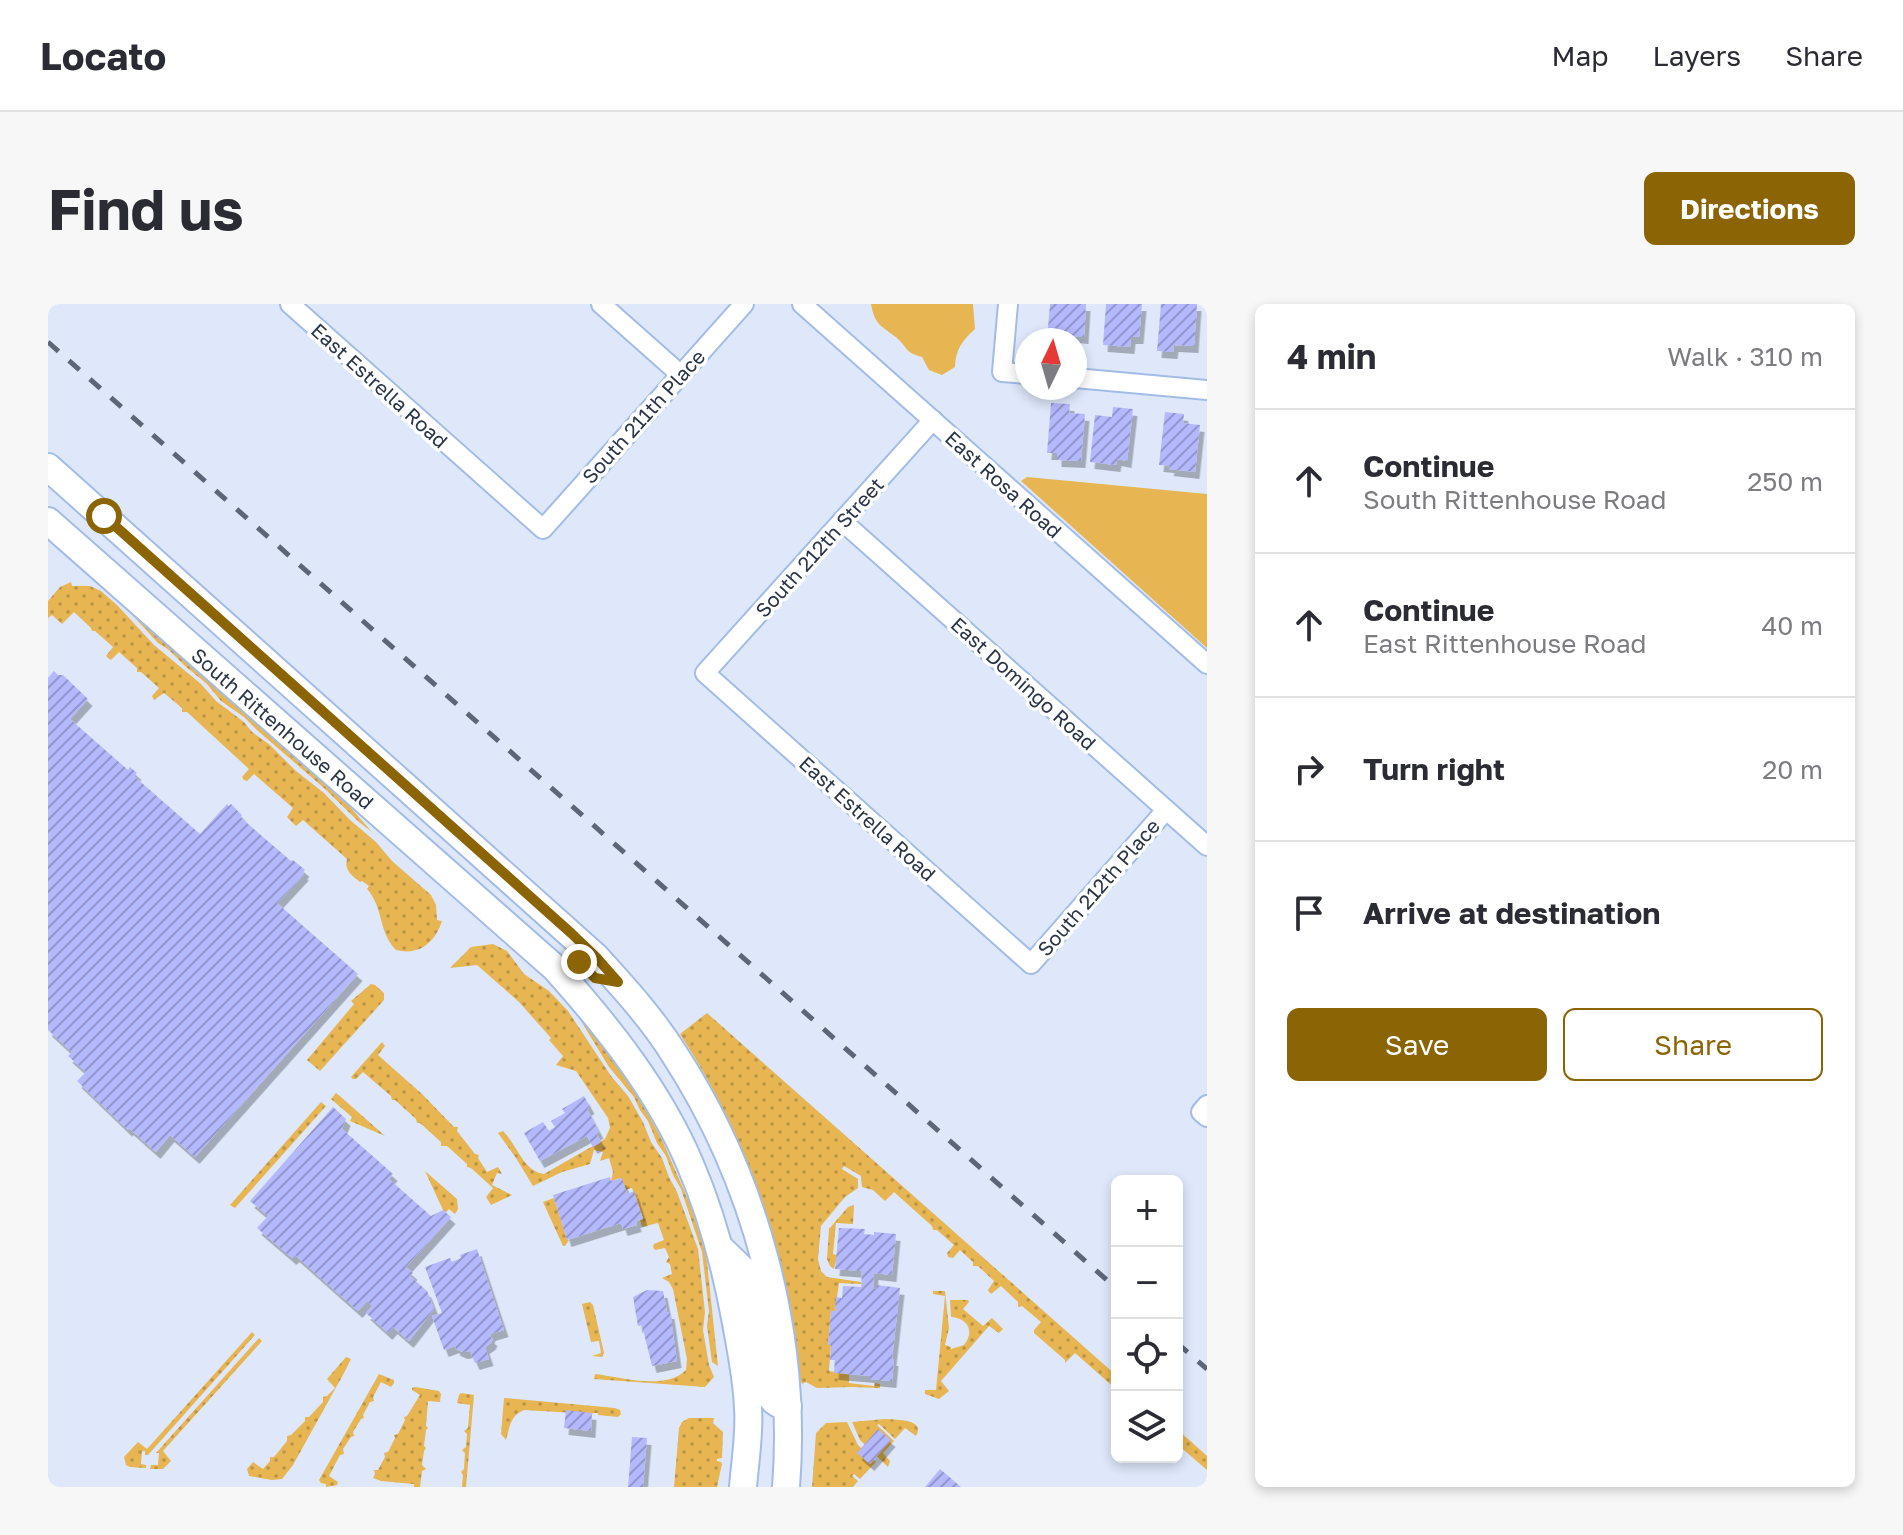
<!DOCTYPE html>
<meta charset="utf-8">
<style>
body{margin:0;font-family:"Golos Text",sans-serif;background:#f7f7f7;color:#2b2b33}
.controls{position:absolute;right:24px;bottom:24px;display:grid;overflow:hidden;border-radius:12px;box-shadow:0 4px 12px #0003}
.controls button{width:72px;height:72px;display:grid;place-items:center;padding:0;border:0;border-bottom:2px solid #e1e1e2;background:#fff;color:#2b2b33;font:40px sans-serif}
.compass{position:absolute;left:967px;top:24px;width:72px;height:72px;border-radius:50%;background:#fff;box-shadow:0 4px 12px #0003;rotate:5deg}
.stop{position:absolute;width:24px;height:24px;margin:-18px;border:6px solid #8b6505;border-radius:50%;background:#fff}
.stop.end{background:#8b6505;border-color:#fff;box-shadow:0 2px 8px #0008}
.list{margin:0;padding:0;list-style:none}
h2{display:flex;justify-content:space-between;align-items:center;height:104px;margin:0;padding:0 32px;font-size:34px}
h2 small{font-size:26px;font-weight:400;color:#7c7c81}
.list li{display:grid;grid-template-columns:52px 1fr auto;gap:24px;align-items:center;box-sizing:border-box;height:144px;padding:0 32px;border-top:2px solid #e1e1e2}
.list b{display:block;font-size:30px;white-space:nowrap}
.list p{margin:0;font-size:26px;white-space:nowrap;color:#7c7c81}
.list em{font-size:26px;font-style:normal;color:#7c7c81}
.actions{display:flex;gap:16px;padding:24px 32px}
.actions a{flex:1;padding:18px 0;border:2px solid #8b6505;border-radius:12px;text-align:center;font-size:28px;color:#8b6505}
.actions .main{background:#8b6505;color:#fff}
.icon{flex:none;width:44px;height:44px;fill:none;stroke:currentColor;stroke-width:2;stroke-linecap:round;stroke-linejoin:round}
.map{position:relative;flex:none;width:1159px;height:1183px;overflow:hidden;border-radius:12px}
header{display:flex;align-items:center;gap:48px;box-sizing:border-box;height:112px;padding:0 40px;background:#fff;border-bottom:2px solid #e1e1e2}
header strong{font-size:38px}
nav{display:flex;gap:44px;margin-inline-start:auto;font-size:28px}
.intro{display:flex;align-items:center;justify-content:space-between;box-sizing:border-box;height:192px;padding:0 48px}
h1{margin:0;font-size:56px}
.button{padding:20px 36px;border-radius:12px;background:#8b6505;color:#fff;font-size:28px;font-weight:700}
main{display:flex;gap:48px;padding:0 48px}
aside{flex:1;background:#fff;border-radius:12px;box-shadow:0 4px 12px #0003}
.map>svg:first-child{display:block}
.grass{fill:url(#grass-dots)}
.park{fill:#e7b552}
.building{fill:url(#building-hatch);filter:url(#shadow)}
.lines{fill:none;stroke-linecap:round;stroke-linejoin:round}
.street-casing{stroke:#a3bce6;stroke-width:22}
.secondary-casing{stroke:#a3bce6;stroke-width:30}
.street{stroke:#fff;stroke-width:18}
.secondary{stroke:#fff;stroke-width:26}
.rail{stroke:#5c6678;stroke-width:5;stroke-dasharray:14 14;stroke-linecap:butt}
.route{stroke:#8b6505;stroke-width:10}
.labels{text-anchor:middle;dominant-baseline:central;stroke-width:7;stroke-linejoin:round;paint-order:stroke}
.street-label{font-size:20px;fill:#2a3445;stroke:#fff}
</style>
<header>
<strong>Locato</strong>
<nav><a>Map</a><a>Layers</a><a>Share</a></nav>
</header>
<div class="intro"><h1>Find us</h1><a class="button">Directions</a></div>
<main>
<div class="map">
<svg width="1159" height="1183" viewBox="0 0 1159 1183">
<defs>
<pattern id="grass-dots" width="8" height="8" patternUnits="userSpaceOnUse" patternTransform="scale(2)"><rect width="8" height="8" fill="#e7b552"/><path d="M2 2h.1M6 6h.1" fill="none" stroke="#bb9446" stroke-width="1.8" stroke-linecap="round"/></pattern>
<pattern id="building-hatch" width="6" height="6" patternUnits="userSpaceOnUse" patternTransform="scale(2)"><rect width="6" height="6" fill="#b4b8fc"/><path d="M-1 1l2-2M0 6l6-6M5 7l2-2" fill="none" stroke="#9396ce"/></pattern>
<filter id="shadow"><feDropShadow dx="4.5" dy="7" stdDeviation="0" flood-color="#0004"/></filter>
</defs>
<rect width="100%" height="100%" fill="#dee8fa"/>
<!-- grass -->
<g class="grass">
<path d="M23,278l1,4h18l11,5 17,15 36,39 47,39 15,17 28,21 8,10 18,13 26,26 28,22 26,27 26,22 16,19 39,34 5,10 1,15 5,1c-7,21 -22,35 -46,29 -18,-18 -12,-42 -29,-61l2,-3 -7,-5 -2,1c-9,-7 -16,-12 -13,-23l-44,-39 -7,6 -9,-9 6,-9 -39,-34 -7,7 -3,-1 -2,-3 7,-8 -62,-57h-5v-4l-18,-15 -10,7 -2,-4 7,-8 -18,-16h-4v-4l-18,-16 -8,8 -3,-2 -2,-2 7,-9 -18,-16h-3l-1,-3 -17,-16 -12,12 -10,-9 -4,3v-17l12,-14z"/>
<polygon points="78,304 302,503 324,528 311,518 276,484 210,427 196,413 173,397 159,380 137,362 121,346 110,339"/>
<path d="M445,640l14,7 17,23 25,17 19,20 43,65 17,20 15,26 8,20 11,16 7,19 8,15 21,57 7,63 -2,18 6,35 5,12 -9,10 -111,-8 1,-5c26,3 70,17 91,-4l1,-11 -14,-70 -4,-7 -7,-4 10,-4 -2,-10 -4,-2 3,-5 -4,-9 -10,2 -2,-3 1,-3 10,-4 -6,-17 -16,4 -2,-7 3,-2 -11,-30 -7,2 -4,-12 -10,3 2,-9 -4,-14 -9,3 3,-9 -9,-2 -4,14 -28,8 -29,14 -17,-28 -18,-25 5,-2c14,14 21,41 41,43l61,-35 5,-11 -2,-10 -32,-47 -20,-6 7,-9 -14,-16 2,-2 -32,-36 -42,-37 -27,3 21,-21z"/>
<polygon points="323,680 327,681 336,689 336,696 272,767 259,756 306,700 303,697"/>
<path d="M659,709l410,363v14l-42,-37 -10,10v-3l-31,-27v-3l7,-8 -19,-16 -4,1v-5l-17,-16 -10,8 -3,-4 6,-9 -16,-15h-5v-4l-13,-12 -7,8 -5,-1 -1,-4 7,-8 -17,-15h-4l-1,-4 -38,-34 -9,9 -12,-11 -11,-3 -1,-11 -17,-10 -2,3 16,10v9l-13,9 -24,29 -3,33 3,12 6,6 34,5v2l-22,-1 -4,28 -4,1 -3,33h3l-2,26 20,3v9l25,3 1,-3 5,1v4l-28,-1 -35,1 -11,-6 -4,2 -3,-7c-15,-130 -48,-233 -119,-343z"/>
<polygon points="530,712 568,759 599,808 615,838 642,900 658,949 670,1062 664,1058 659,1022 661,1007 654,948 633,885 625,871 618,852 609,839 600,817 592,806 586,793 561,763"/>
<polygon points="334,738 337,742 330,751 374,790 406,823 410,823 409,827 427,850 431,851 430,854 439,868 450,863 454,870 449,869 444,881 464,891 443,901 438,893 445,884 423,864 419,863 419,860 399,842 393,842 393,838 372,819 369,819 368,815 347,796 344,796 343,792 315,768 308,775 305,775 303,773"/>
<polygon points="288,789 293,793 337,832 302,817 304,813 283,795"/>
<polygon points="273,798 278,802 187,904 182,901"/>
<polygon points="377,867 409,895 410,905 407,910 401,905 398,908 395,906"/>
<polygon points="506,894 519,936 521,936 517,942 515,942 495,898"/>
<polygon points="806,901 805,920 788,919 785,950 789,951 786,965 782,962 779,955 781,925 800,903"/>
<path d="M885,987h12l4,37 -4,17 6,2v2l13,-4c11,-13 4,-27 -13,-28l-1,-17h18l1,2 -6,7 20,17 9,-8 11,11 -4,4 -10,-7 -48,55 8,10 -10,8 -14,-5v-4h11l9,-94 -12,-2z"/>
<polygon points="542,998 545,1001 556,1049 554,1053 544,1052 553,1049 551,1037 543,1038 534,1000"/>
<polygon points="204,1028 207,1031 100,1151 97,1151 97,1147 94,1147 93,1160 98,1161 98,1164 82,1163 78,1161 76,1153 90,1138 99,1145"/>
<polygon points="211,1034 214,1037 115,1147 123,1157 115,1165 102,1165 103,1161 110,1161 111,1149 108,1149"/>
<polygon points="298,1053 303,1055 296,1069 245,1161 234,1175 224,1176 201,1172 199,1165 205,1158 215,1165 222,1157 222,1153 226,1153 239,1137 239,1132 243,1131 257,1117 257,1113 261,1113 275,1098 275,1093 279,1092 287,1084 279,1075"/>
<polygon points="331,1070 346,1076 346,1079 343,1083 333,1078 325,1093 326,1097 322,1098 315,1111 316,1114 313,1115 305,1128 306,1132 303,1133 295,1145 296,1150 292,1151 281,1172 290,1178 289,1181 278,1183 278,1180 273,1179 271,1176"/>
<polygon points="367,1083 391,1087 393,1090 392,1098 380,1097 378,1122 380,1124 378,1126 376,1142 378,1144 376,1147 374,1161 378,1165 374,1167 372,1183 366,1183 366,1180 333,1177 325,1174 327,1170 326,1166 330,1166 337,1153 336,1149 340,1148 347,1134 346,1131 350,1130 357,1116 356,1113 359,1112 372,1091 364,1086 364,1084"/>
<polygon points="413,1089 426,1091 418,1183 414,1183 415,1171 413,1168 416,1165 417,1149 414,1146 418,1143 419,1130 416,1127 420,1124 422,1101 409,1099 411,1091"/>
<path d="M456,1094l111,10 5,2 1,4 -3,3 -20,-2v-2h-5l-1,1 -68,-4c-14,6 -14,16 -18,30l-5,-6z"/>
<polygon points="641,1114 666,1114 665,1119 675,1128 674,1154 669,1155 669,1157 673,1158 674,1160 669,1183 626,1183 631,1124 634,1118"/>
<path d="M837,1115c12,1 41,0 31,17l-11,-8 -10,11 -16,-15 -2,1 17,16 -11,12 7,8 -2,6 -28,-27 -8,-18z"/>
<polygon points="799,1118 810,1141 828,1158 812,1175 806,1170 804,1172 810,1177 805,1183 764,1183 768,1129 778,1119"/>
<polygon points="1129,1125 1159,1152 1159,1166 1129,1140"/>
</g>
<!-- park -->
<g class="park">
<path d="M823,0h102l2,25c-13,12 -19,20 -20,38l-13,8 -13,-5 -7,-13c-18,-5 -13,-8 -25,-19 -16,-13 -22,-12 -26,-34z"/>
<polygon points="979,173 1159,190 1159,344 973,177"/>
</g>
<!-- building -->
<g class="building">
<polygon points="1002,0 1038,0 1036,33 1015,31 1014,36 999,36"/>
<polygon points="1058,0 1094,0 1091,33 1083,33 1082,43 1055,41"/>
<polygon points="1113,0 1149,0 1146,42 1126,41 1125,48 1109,47"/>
<polygon points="1003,99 1022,100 1021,109 1037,110 1033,157 1009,156 1009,149 999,149"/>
<polygon points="1065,103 1085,105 1079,157 1069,155 1068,161 1042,158 1047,111 1064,113"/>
<polygon points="1117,108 1136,110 1135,119 1152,121 1147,168 1121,165 1122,162 1111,161"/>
<polygon points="6,367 10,371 15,371 40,395 22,415 80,466 82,463 89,469 86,472 152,530 179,500 181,502 183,500 194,511 192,513 243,557 245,556 257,566 255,568 256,570 229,599 310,670 147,853 122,831 108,848 81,824 80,826 29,777 38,768 20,752 24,748 0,726 0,374"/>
<polygon points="536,792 542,803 539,805 548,822 551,828 548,829 553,838 545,843 539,832 492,857 476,829 495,818 501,827 507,823 503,817 517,809 514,805"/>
<polygon points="285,803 298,815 294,825 345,870 341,875 383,912 395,906 403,913 358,963 365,969 362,972 379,987 386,1005 361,1037 345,1023 340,1029 318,1009 324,1002 319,997 310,1007 247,951 244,954 209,924 220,912 202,897"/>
<polygon points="562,873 563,877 574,874 579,890 586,887 595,915 588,917 589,921 575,925 573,919 519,936 505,891"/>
<polygon points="791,924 817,925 816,930 826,931 826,928 848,930 844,971 826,969 825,985 829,985 829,981 852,984 844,1055 846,1055 844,1077 822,1075 822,1072 786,1069 787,1056 782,1056 783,1041 780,1041 783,1007 787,1007 788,993 794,994 795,982 813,983 814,967 787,965"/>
<polygon points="429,945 456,1026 443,1030 442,1033 445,1035 443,1039 437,1043 441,1055 427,1059 422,1047 415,1048 408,1045 407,1042 396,1046 384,1012 394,1009 377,963 402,954 404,958 413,954 412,951"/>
<polygon points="599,986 615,987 619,1008 622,1008 629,1057 604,1062 594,1021 590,1022 585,993"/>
<polygon points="518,1106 544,1109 543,1127 516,1124"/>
<polygon points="830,1125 843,1136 822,1160 809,1149"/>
<polygon points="584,1133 599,1134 595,1183 580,1183"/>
<polygon points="892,1165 913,1183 877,1183"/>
</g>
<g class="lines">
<!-- street casing -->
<g class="street-casing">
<g id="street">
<polyline points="242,0 495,225 696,0"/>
<polyline points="553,0 633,71"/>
<polyline points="754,0 1159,360"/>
<polyline points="960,0 954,68 979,70"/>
<polyline points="1027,74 1159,86"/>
<polyline points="885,116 657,369 983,660 1118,506"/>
<polyline points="794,217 1159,542"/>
<polyline points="1159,801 1153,808 1159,813"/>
</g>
</g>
<!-- secondary casing -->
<g class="secondary-casing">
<g id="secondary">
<path d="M0,163l548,490c27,30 55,60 77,95 83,127 125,284 113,435"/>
<path d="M0,217l507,447c53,59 104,123 135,196 22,51 36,104 46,159 5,28 11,56 12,85 2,26 -3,53 -5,79"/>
<path d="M672,944l24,23 22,119c6,9 10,16 22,16"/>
</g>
</g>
<!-- street -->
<use href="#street" class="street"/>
<!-- secondary -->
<use href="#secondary" class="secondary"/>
<!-- rail -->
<g class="rail">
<polyline points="0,38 1069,985"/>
<polyline points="1129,1039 1159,1065"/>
</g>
</g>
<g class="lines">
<!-- route -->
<polyline class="route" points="56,212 523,629 548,653 570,678 547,674 531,658"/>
</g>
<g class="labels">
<!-- street labels -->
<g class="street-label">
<text transform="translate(332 81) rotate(42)">East Estrella Road</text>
<text transform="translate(595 112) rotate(-48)">South 211th Place</text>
<text transform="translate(956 180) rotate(42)">East Rosa Road</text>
<text transform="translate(771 243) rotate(-48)">South 212th Street</text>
<text transform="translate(976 379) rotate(42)">East Domingo Road</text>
<text transform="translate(235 424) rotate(41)">South Rittenhouse Road</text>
<text transform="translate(820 514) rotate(42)">East Estrella Road</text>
<text transform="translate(1050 583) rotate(-49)">South 212th Place</text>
</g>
</g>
</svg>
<div class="controls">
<button>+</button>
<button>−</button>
<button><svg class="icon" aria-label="locate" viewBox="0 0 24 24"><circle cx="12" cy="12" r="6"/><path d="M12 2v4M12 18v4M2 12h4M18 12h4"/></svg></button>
<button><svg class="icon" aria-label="layers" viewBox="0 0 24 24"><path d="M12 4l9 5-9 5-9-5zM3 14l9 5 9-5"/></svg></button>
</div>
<svg class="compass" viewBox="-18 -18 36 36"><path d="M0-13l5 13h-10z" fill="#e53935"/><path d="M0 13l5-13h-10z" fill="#7c7c81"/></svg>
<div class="stop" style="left:56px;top:212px"></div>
<div class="stop end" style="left:531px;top:658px"></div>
</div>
<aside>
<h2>4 min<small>Walk · 310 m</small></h2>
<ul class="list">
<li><svg class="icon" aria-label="ahead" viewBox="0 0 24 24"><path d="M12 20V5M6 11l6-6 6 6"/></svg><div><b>Continue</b><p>South Rittenhouse Road</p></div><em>250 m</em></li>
<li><svg class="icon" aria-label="ahead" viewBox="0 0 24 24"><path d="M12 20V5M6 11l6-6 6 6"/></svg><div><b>Continue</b><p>East Rittenhouse Road</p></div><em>40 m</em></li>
<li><svg class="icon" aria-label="right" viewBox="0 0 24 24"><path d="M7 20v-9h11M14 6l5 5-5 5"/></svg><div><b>Turn right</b></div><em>20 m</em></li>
<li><svg class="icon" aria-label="arrive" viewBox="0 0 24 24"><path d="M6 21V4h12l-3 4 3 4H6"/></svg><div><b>Arrive at destination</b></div></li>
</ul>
<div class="actions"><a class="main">Save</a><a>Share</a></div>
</aside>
</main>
